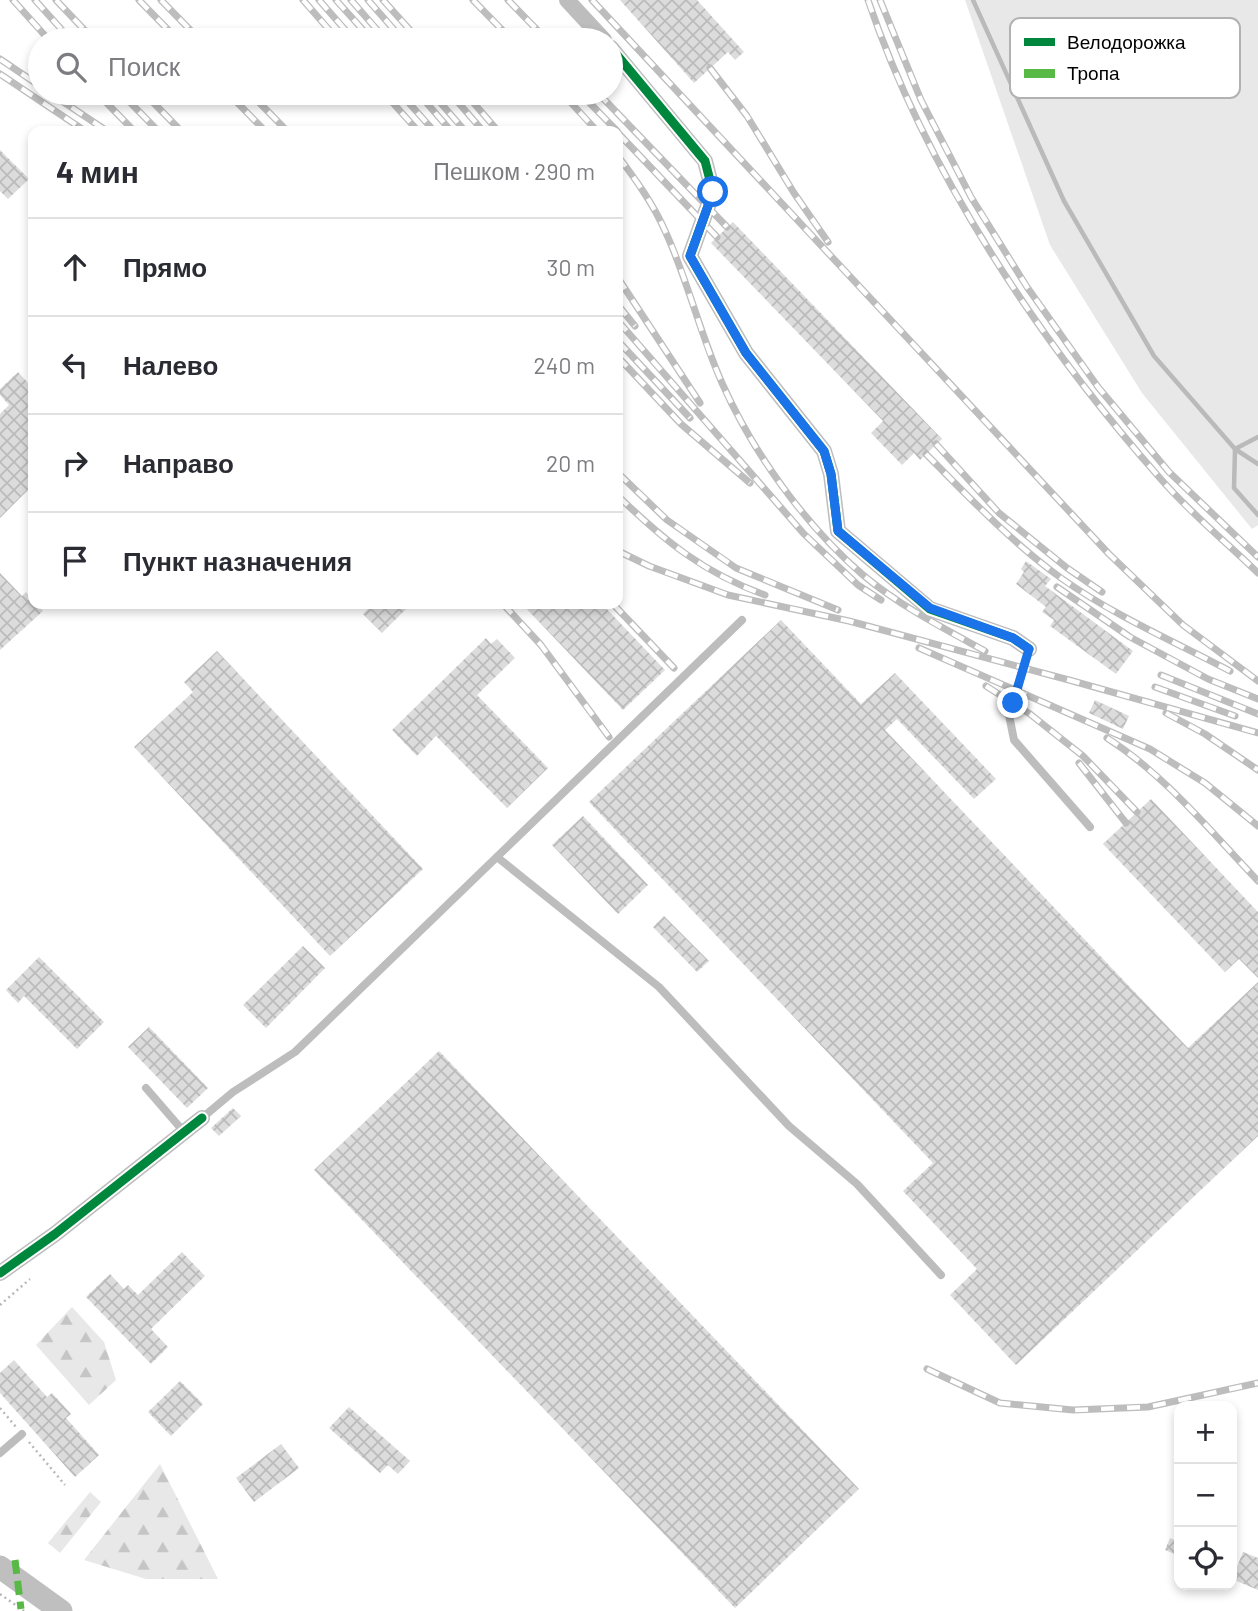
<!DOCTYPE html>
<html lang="ru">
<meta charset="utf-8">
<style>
body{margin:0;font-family:Barlow,sans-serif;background:#f7f7f7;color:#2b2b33}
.controls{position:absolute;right:21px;bottom:21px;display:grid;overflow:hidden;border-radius:14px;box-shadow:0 4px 10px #0003}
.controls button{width:63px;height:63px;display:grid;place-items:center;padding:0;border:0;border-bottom:2px solid #e1e1e2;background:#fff;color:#2b2b33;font:35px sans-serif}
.stop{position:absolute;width:21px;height:21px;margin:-16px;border:5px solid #1a73e8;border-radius:50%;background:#fff}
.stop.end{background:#1a73e8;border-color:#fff;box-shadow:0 2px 7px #0008}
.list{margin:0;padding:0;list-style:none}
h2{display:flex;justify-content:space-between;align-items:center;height:91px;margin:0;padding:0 28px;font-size:30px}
h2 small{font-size:23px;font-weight:400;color:#7c7c81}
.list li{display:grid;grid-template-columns:46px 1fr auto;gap:21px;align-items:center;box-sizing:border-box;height:98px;padding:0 28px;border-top:2px solid #e1e1e2}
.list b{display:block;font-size:26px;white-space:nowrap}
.list em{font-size:23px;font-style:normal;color:#7c7c81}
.icon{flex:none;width:38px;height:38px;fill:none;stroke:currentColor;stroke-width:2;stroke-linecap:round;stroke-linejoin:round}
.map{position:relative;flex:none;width:1258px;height:1611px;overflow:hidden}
.search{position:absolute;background:#fff;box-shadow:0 4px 10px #0003;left:28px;top:28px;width:595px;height:77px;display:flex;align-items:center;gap:18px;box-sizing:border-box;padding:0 24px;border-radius:38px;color:#7c7c81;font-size:26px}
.panel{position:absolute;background:#fff;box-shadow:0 4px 10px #0003;left:28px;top:126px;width:595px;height:483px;border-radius:14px}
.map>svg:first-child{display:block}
.grass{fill:#e8e8e8}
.forest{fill:url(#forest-firs)}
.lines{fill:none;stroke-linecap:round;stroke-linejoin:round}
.stream{stroke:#bababa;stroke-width:4.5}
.building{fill:url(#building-cross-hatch)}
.path{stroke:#b8b8b8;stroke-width:2.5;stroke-dasharray:2 3.5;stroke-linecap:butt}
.lane{stroke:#bdbdbd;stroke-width:8}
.street{stroke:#bdbdbd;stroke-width:16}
.secondary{stroke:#bfbfbf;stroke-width:23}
.rail-casing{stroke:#bdbdbd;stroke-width:7}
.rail{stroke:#fff;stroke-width:4.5;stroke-dasharray:13;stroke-linecap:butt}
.quiet{stroke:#58b947;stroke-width:7;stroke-dasharray:14 7;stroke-linecap:butt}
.cycleway-casing{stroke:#fff;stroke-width:13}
.cycleway{stroke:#00873e;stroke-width:9}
.route{stroke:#1a73e8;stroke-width:9}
.key{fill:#fff;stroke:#b2b2b2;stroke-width:2}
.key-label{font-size:19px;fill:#000}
</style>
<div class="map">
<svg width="1258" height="1611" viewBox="0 0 1258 1611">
<defs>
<pattern id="forest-firs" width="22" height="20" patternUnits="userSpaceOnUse" patternTransform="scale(1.75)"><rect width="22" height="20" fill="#e8e8e8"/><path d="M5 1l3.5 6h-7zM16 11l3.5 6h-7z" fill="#c5c5c5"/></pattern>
<pattern id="building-cross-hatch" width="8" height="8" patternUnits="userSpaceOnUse" patternTransform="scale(1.75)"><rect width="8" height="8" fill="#dcdcdc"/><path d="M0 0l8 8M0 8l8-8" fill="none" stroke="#bbb"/></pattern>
</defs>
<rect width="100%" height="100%" fill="#fff"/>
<!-- grass -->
<polygon class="grass" points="965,0 1258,0 1258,525 1252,529 1142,393 1050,245"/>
<!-- forest -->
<g class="forest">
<polygon points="72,1307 104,1342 116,1380 89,1405 36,1345"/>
<polygon points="160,1464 218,1579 146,1579 84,1560"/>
<polygon points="90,1492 101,1502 60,1553 48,1543"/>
</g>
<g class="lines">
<!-- stream -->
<g class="stream">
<polyline points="973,0 1064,201 1154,356 1235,449 1258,464"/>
<polyline points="1258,437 1235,449 1234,488 1258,515"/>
</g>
</g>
<!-- building -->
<g class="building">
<polygon points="620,0 697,0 744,52 735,60 728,52 694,83"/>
<polygon points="0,150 29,179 8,199 0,191"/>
<polygon points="733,222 942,439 920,460 914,453 902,465 871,433 883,421 711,243"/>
<polygon points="18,372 30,385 33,381 33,485 0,518 0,414 9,405 0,395 0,389"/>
<polygon points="1026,561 1051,579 1045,586 1133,651 1116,674 1050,626 1054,620 1042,612 1046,607 1016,584 1024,572 1021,569"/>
<polygon points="0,573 22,596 26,592 33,600 33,604 36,604 43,611 0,650"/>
<polygon points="373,604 411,604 382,633 363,614"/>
<polygon points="522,604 602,604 665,670 623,710"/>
<polygon points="781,620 861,704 895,673 996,779 974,799 897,719 885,730 1188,1048 1258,982 1258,1136 1016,1365 950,1295 977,1269 903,1191 933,1163 589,802"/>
<polygon points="486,638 491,644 497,639 515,658 477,695 548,768 507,808 436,736 417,756 392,730"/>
<polygon points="217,651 423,869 330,956 134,747 193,692 184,682"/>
<polygon points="1095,700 1129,716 1123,729 1089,713"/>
<polygon points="1151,799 1258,912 1258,978 1239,959 1225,972 1103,844"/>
<polygon points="583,816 648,885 618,914 552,845"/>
<polygon points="664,916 709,961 697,972 653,927"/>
<polygon points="303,946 325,968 266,1028 243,1005"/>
<polygon points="39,957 104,1022 77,1049 24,996 18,1003 6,990"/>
<polygon points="149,1027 208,1088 187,1108 128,1047"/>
<polygon points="439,1051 859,1489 735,1608 314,1170"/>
<polygon points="233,1108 241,1116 219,1136 211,1128"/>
<polygon points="182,1252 205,1276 151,1329 168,1347 151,1364 86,1297 110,1274 124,1289 128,1285 138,1295"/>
<polygon points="14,1360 47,1397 52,1393 71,1414 66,1418 99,1455 75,1477 0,1393 0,1373"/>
<polygon points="180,1381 203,1404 171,1436 148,1412"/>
<polygon points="349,1407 410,1461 398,1474 388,1465 380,1473 329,1428"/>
<polygon points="281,1444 299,1468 254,1502 236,1478"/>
<polygon points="1170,1538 1179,1542 1179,1556 1165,1550"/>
<polygon points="1243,1552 1258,1558 1258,1590 1232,1579"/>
</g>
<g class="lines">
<!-- path -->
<g class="path">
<polyline points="0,1305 30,1279"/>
<polyline points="0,1408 16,1427"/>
<polyline points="29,1442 65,1485"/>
<polyline points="0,1594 24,1611"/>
</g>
<!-- lane -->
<g class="lane">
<polyline points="1029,649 1009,715 1014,740 1090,827"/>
<polyline points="497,857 659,987 789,1126 857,1184 941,1275"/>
<polyline points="146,1088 184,1132"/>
<polyline points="202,1118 233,1092 295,1052 742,620"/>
<polyline points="0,1453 22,1434"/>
</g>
<!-- street -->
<g class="street">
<polyline points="567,0 604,40"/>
<polyline points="611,48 705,161 713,192 690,256 746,353 824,451 831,474 838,531 930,609 1013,638 1029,649"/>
<polyline points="0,1273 55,1234 202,1118"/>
</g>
<!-- secondary -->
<polyline class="secondary" points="0,1567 61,1611"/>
<!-- rail casing -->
<g class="rail-casing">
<g id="rail">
<polyline points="13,0 49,40"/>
<polyline points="35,0 71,40"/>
<polyline points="56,0 94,40"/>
<polyline points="139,0 178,40"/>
<polyline points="161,0 200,40"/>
<polyline points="303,0 338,40"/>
<polyline points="319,0 354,40"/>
<polyline points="336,0 372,40"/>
<polyline points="351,0 386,40"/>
<polyline points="368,0 403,40"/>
<polyline points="383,0 419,40"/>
<polyline points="473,0 512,40"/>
<polyline points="508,0 547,40"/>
<polyline points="592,0 1109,554 1183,625 1258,681"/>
<path d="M868,0c58,172 172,342 291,477 30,35 66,64 99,96"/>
<polyline points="880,0 921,100 971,197 1027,287 1098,387 1169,472 1258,557"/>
<polyline points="0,59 40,86"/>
<polyline points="710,68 747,116 794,193 828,242"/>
<polyline points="0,74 85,131"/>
<polyline points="50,93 107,131"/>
<polyline points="97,93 134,131"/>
<polyline points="121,93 158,131"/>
<polyline points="144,93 181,131"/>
<polyline points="228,93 265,131"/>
<polyline points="250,93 287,131"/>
<polyline points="384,93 418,131"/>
<polyline points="400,93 434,131"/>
<polyline points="418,93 451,131"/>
<polyline points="432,93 465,131"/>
<polyline points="450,93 483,131"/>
<polyline points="465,93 498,131"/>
<polyline points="562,93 597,131"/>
<polyline points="580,93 617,131"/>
<polyline points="598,93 727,227"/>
<polyline points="618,133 717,237"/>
<path d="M618,156c18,24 36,49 48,77 22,48 34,101 56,150 31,70 83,142 141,192 37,31 80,53 122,76"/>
<polyline points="618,278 700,403"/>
<polyline points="618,305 635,326"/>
<polyline points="618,321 804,534 858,585 881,600"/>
<polyline points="618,341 690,418"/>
<polyline points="618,357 681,424 750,483"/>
<polyline points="936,444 999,513 1067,568 1102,592"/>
<path d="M926,454c43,43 85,88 135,124 52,37 112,63 169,93"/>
<polyline points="618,473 667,520 736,568 838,610"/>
<path d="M618,496c47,45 84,76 147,99"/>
<polyline points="618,551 649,566 728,595 849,621 1069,680 1258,733"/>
<polyline points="1057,587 1130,637 1208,679 1258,699"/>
<polyline points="503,604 541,645 609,737"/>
<polyline points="613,604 674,668"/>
<polyline points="919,648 1150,749 1205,783 1258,826"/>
<polyline points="1161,675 1258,714"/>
<polyline points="986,686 1030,714 1083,756 1137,812"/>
<polyline points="1155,687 1235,716"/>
<polyline points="1166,713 1205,734 1258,770"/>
<path d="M1107,738c58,37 104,94 151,143"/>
<polyline points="1079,763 1126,823"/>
<polyline points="927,1369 1000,1403 1073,1410 1148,1407 1258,1383"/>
</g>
</g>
<!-- rail -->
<use href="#rail" class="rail"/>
<!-- quiet -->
<polyline class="quiet" points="15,1560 21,1609"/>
<!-- cycleway casing -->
<g class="cycleway-casing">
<g id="cycleway">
<polyline points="611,48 705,161 713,192 690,256 746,353 824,451 831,474 838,531 930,609 1013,638 1029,649"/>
<polyline points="0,1273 55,1234 202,1118"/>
</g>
</g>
<!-- cycleway -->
<use href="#cycleway" class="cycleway"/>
</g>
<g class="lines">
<!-- route -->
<polyline class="route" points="713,192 690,256 746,353 824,451 831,474 838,531 930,608 1013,638 1029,649 1013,703"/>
</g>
<!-- legend -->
<rect x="1010" y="18" width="230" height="80" rx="10" class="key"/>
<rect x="1024" y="38" width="31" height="8" fill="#00873e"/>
<rect x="1024" y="69" width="31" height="9" fill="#58b947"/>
<g class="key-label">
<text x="1067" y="49">Велодорожка</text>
<text x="1067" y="80">Тропа</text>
</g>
</svg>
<div class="controls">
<button>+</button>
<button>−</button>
<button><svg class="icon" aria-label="locate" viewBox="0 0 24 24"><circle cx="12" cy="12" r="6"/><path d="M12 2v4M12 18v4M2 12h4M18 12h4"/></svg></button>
</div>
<div class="stop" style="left:713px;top:192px"></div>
<div class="stop end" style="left:1013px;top:703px"></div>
<div class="search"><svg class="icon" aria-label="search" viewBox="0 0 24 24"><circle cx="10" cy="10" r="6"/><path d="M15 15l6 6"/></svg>Поиск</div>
<section class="panel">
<h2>4 мин<small>Пешком · 290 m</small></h2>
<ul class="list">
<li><svg class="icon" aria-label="ahead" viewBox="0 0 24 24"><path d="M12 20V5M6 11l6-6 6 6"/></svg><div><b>Прямо</b></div><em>30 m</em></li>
<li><svg class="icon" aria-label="left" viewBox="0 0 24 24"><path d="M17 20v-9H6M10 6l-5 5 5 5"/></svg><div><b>Налево</b></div><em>240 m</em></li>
<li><svg class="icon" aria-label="right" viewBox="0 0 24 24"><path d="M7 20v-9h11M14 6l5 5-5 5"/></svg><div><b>Направо</b></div><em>20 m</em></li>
<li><svg class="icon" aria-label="arrive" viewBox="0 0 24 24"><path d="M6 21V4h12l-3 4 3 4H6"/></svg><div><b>Пункт назначения</b></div></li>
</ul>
</section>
</div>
